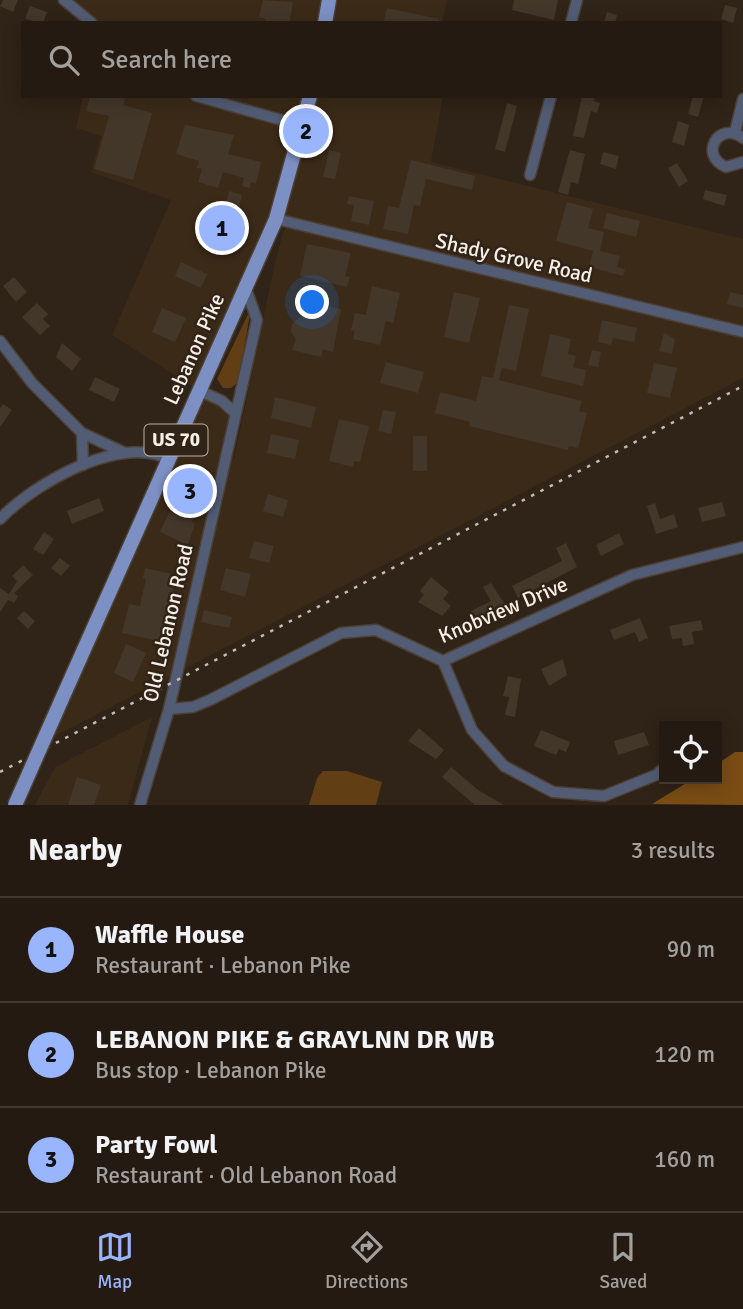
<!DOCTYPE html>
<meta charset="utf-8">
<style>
body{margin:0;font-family:Signika,sans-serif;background:#2c231a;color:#f1f3f6}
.controls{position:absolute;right:21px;bottom:21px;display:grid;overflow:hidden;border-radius:0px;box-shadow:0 4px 18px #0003}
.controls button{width:63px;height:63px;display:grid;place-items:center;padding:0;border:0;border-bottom:2px solid #413831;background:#241a11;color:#f1f3f6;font:35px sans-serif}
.you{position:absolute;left:313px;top:303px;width:24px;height:24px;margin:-18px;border:5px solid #fff;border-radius:50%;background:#1a73e8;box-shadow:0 0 0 10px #1a73e833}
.badge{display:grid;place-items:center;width:46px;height:46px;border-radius:50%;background:#99b5fd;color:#111;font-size:23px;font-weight:700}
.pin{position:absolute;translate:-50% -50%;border:4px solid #fff;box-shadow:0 2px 7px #0006}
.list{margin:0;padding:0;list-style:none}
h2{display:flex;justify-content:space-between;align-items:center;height:91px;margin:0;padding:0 28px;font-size:30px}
h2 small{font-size:23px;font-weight:400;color:#a3a19f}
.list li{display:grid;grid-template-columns:46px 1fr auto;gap:21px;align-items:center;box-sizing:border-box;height:105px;padding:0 28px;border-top:2px solid #413831}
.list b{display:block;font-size:26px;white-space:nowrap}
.list p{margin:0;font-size:23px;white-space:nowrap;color:#a3a19f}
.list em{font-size:23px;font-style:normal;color:#a3a19f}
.icon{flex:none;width:38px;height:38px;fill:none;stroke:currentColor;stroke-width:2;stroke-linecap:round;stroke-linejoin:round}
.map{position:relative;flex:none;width:743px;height:805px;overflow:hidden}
.search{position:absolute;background:#241a11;box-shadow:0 4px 18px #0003;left:21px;right:21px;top:21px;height:77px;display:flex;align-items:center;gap:18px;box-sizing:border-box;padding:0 24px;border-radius:0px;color:#a3a19f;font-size:26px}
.sheet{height:406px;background:#241a11}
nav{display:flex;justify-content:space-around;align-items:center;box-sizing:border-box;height:98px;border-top:2px solid #413831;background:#241a11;font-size:19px;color:#a3a19f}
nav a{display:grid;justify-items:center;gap:4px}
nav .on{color:#99b5fd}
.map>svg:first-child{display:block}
.built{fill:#3b2a18;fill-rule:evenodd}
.green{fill:#623e14}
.forest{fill:#7b4d14}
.building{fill:#43372a}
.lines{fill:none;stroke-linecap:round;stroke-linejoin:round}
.minor-casing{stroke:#4c4034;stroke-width:13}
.major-casing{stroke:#4c4034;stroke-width:17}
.minor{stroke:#525c74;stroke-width:10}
.major{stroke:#7d90c3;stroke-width:14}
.rail{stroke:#c5bbb1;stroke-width:2.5;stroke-dasharray:3.5 7;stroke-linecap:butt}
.major-bridge-casing{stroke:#4c4034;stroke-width:17;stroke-linecap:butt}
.major-bridge{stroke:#7d90c3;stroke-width:14}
.labels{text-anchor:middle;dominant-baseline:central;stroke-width:5;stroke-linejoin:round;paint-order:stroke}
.shield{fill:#302317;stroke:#bcb2a9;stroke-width:2}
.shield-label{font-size:19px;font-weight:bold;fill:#f8efe7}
.street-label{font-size:21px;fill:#f8efe7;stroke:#302317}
</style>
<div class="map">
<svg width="743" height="805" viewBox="0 0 743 805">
<rect width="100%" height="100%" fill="#302317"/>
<!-- built -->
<g class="built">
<polygon points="64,0 447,0 442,23 92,23"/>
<path d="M83,96h360l-12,66 312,77v139l-701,365 156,-353 -86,-55 59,-135 -80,-28 10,-36 -25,-8zM276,219l14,4 -7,9 -9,35 -40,192 -8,-1 9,-45 -37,-23z"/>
<polygon points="152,717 128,805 35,805 55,767"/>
</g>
<!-- green -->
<g class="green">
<polygon points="251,308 238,382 231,388 223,388 217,379"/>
<polygon points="323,771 347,771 382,782 376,805 309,805 317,778"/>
</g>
<!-- forest -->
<polygon class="forest" points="735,752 743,752 743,805 652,804 693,779 717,779 717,764"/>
<!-- building -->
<g class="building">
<polygon points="3,0 18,0 13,12 0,6"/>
<polygon points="263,0 293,2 290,20 287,23 265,23 266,19 259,17"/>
<polygon points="514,0 558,0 554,20 512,10"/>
<polygon points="725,5 737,8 733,23 721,19"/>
<polygon points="30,6 47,12 43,23 25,19"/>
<polygon points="387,8 439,19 439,23 383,23"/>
<polygon points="607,12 617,15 615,23 604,23"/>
<polygon points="90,96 114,96 125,99 123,105 152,113 133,180 94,169 109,116 86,111"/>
<polygon points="582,96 595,96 594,101 600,103 597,113 591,111 584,138 573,136"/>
<polygon points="693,96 704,96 698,117 688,114"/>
<polygon points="507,103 517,106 505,152 495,149"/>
<polygon points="678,121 689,125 684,146 672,142"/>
<polygon points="185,125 234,135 228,154 261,162 256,184 251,182 250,188 242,186 244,178 223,172 218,188 198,182 202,169 197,168 199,161 176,154"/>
<polygon points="329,150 341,153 335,179 323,177"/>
<polygon points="570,150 585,154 578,184 571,182 568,195 558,192"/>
<polygon points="603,152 619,156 616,169 600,164"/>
<polygon points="411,160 475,176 472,190 426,179 420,206 414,205 408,234 383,229 388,206 399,208"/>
<polygon points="677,163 688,181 679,187 668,168"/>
<polygon points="705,190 727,195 724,206 703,199"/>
<polygon points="229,191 242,195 238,211 225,208"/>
<polygon points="349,196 374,201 369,225 351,221 354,205 347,204"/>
<polygon points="567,202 593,209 588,228 604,232 600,251 620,256 617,267 625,269 623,276 589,267 593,251 556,241"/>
<polygon points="607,213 640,221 636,237 603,228"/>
<polygon points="209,217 240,230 236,239 206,226"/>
<polygon points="307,244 351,253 345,276 350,277 347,287 300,276"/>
<polygon points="181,262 207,274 201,288 175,276"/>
<polygon points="14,277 27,292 16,302 3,286"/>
<polygon points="372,286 400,293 393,323 386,321 380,345 353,339 355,331 351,330 355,313 366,315"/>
<polygon points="454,292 480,298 469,343 444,337"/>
<polygon points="730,292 743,295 743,308 727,304"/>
<polygon points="37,303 48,314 43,319 50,326 40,335 22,317"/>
<polygon points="315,303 341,309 333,352 323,349 321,357 292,350 296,339 291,332 292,324 301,316 312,318"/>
<polygon points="509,305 529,309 516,371 502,368 499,380 582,401 579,411 587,413 578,448 569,446 568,450 469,426 470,422 435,413 440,392 476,401 482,376 493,378"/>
<polygon points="162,308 186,318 175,342 152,332"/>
<polygon points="602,320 637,328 634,342 613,338 611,345 598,342"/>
<polygon points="664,333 675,339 672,354 659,351"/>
<polygon points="550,334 571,339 568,354 576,356 573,367 586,370 583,386 541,376"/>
<polygon points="62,343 81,359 72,371 56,357"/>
<polygon points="592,350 601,352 598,367 588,365"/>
<polygon points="386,362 424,372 418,393 380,383"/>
<polygon points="654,363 677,368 670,398 647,393"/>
<polygon points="95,377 120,389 114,402 89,390"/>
<polygon points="275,397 316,407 311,428 271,418"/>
<polygon points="3,404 12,410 0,427 0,408"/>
<polygon points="383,410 396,412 391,434 378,431"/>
<polygon points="339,419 369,426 360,462 354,461 353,467 329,461"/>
<polygon points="271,434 299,440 295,459 267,453"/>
<rect x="413" y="436" width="14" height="35"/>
<polygon points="191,464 207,476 194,505 199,507 192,522 195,523 188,545 160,532"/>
<polygon points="268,494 288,500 283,517 263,511"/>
<polygon points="99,498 104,511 72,524 67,511"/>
<polygon points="722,502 726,516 702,522 698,508"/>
<polygon points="655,503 660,519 674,514 678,527 656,534 647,506"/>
<polygon points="44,532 54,539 43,555 33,549"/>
<polygon points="619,533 624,544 601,556 596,545"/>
<polygon points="254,541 274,546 269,563 249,558"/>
<polygon points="566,543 577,567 518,598 512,586 562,561 556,548"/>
<polygon points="60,558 70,566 61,576 51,568"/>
<polygon points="23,565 33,575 14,593 18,596 14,603 8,600 0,612 0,588 9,594 17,581 12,576"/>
<polygon points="145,568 181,576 179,586 174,585 159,641 122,633 129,604 140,606 146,579 143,578"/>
<polygon points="226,568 251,574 245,597 220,590"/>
<polygon points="431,577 449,592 443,599 451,606 442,616 418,602 424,595 420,591"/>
<polygon points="491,583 506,606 477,622 471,611 491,601 483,587"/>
<polygon points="204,610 232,617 229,628 201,622"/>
<polygon points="24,611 35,621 28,629 17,618"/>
<polygon points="640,618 648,638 639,642 635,632 614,640 610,630"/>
<polygon points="701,620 703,630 692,632 694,644 683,646 682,638 672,639 669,626"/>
<polygon points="126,644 146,653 133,682 114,673"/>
<polygon points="563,659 567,675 549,686 541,669"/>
<polygon points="508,676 521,679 515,717 505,715 509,697 503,696"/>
<polygon points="419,728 444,750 436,759 408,741"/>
<polygon points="541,730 570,742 566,752 559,749 556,755 534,746"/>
<polygon points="644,732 649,745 618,755 614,741"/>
<polygon points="451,767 478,790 504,805 475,805 442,777"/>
<polygon points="77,777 101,785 94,805 68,805"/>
</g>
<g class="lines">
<!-- minor casing -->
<g class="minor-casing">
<g id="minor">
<polyline points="64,0 92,23"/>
<polyline points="571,23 577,0"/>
<polyline points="196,96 303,126"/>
<polyline points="735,132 743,99"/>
<path d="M743,138c-24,-18 -45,17 -17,29l17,-5"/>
<polyline points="530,175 551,96"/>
<polyline points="276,219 743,332"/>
<polyline points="0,341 32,383 82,433 125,453"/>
<polyline points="198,390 222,401 235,413"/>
<polyline points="82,433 83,465"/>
<path d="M0,519c35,-36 117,-83 167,-61"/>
<polyline points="443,661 472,730 504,766 553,792 604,796 656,775 664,768"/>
<polyline points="169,709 193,707 210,700 341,633 376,630 443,661 632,575 743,547"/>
<polyline points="140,805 169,709 257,320 245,286"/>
</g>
</g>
<!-- major casing -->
<g class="major-casing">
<g id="major">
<polyline points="325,23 329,0"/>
<polyline points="61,701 276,219 310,96"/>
</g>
</g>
<!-- minor -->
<use href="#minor" class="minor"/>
<!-- major -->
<use href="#major" class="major"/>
<!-- rail -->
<polyline class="rail" points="0,772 743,386"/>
<!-- major-bridge casing -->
<g class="major-bridge-casing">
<polyline id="major-bridge" points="15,805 61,701"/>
</g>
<!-- major-bridge -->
<use href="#major-bridge" class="major-bridge"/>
</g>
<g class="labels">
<!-- shield labels -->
<rect class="shield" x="144.5" y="424.5" width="63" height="31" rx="5"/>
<g class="shield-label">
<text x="176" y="440">US 70</text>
</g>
<!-- street labels -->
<g class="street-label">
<text transform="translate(514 258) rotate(13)">Shady Grove Road</text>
<text transform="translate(194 349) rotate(-66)">Lebanon Pike</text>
<text transform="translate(503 610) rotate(-23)">Knobview Drive</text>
<text transform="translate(168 623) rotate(-77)">Old Lebanon Road</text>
</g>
</g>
</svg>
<div class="controls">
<button><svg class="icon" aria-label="locate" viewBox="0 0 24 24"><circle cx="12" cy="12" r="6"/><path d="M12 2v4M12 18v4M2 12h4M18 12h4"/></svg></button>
</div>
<div class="you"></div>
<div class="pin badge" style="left:222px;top:228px">1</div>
<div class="pin badge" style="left:306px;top:131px">2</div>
<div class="pin badge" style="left:190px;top:491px">3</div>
<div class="search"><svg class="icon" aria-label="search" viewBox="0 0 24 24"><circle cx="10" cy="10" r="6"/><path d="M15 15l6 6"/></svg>Search here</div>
</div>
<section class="sheet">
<h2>Nearby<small>3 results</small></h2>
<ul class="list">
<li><span class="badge">1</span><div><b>Waffle House</b><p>Restaurant · Lebanon Pike</p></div><em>90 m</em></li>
<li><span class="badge">2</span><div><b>LEBANON PIKE &amp; GRAYLNN DR WB</b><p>Bus stop · Lebanon Pike</p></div><em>120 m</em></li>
<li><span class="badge">3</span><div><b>Party Fowl</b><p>Restaurant · Old Lebanon Road</p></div><em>160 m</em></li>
</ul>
</section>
<nav>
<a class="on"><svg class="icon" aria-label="map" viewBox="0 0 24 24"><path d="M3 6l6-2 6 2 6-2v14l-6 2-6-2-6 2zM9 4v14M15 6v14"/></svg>Map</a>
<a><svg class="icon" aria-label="directions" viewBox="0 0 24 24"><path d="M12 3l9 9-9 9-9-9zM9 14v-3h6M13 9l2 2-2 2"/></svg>Directions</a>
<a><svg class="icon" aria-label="saved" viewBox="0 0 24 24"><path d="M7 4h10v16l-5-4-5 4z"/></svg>Saved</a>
</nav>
